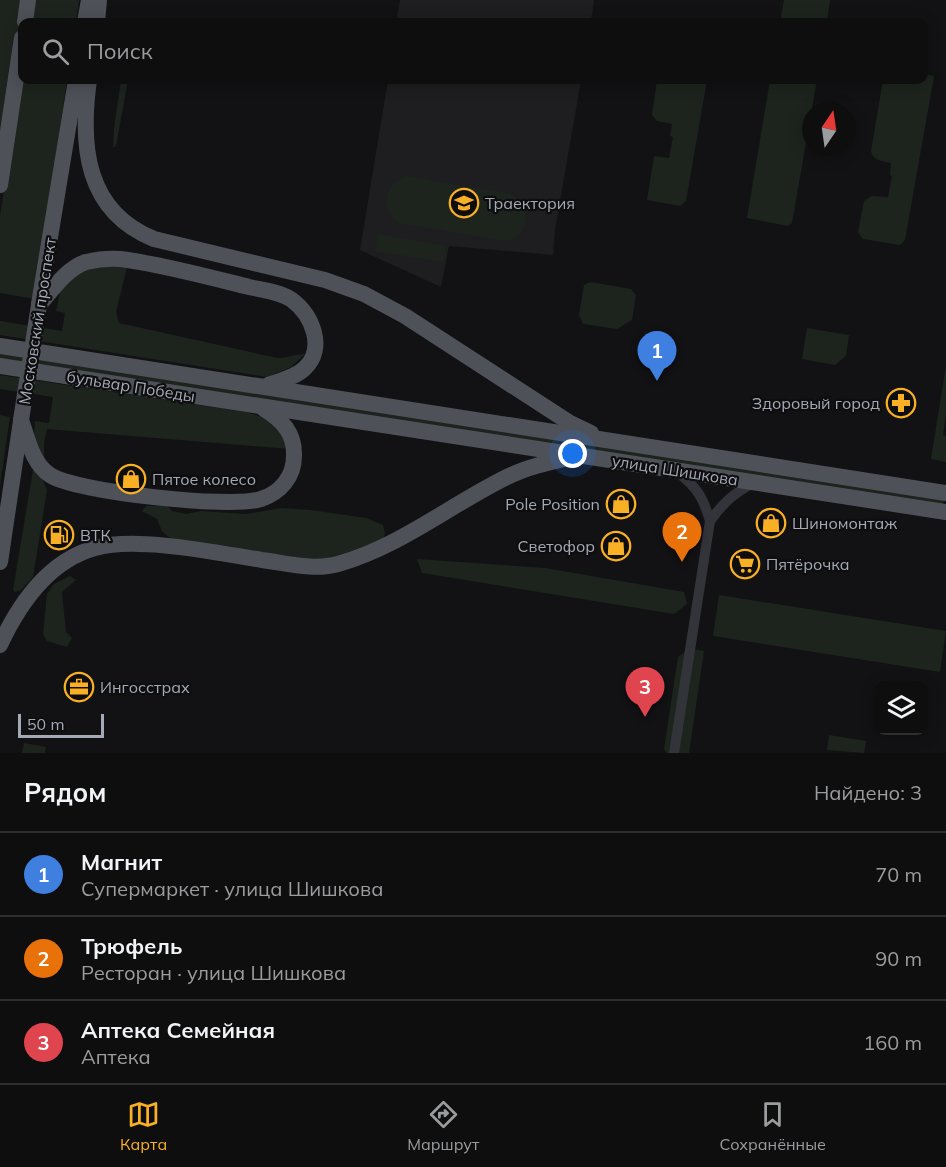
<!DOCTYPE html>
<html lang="ru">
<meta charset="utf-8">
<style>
body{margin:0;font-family:Mulish,sans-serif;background:#1c1c1d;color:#f1f3f6}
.controls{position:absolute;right:18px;bottom:18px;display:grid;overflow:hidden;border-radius:12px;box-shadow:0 3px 15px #0003}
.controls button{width:54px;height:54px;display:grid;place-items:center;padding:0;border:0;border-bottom:2px solid #2e2e2f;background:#0e0e0f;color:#f1f3f6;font:30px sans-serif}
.compass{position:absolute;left:802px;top:102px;width:54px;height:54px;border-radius:50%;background:#0e0e0f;box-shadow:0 3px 15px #0003;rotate:13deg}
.scale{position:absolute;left:18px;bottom:15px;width:86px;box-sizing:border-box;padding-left:6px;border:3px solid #a3a9b6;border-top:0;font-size:16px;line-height:21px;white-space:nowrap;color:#a3a9b6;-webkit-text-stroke:4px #0e0e0f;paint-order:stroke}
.you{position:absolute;left:573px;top:454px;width:21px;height:21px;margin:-15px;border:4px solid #fff;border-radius:50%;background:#1a73e8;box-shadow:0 0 0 9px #1a73e833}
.badge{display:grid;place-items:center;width:39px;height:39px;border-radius:50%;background:#fab024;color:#fff;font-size:20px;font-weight:700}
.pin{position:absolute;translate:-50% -50px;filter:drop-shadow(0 2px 3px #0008)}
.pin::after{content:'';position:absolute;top:32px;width:21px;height:18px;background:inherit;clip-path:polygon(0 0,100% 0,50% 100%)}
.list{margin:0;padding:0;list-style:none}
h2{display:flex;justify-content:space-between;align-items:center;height:78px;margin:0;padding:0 24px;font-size:26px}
h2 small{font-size:20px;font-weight:400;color:#9b9c9e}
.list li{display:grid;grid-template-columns:39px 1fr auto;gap:18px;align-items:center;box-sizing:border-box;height:84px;padding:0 24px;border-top:2px solid #2e2e2f}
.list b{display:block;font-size:22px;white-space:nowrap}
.list p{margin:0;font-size:20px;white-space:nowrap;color:#9b9c9e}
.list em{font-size:20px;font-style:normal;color:#9b9c9e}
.icon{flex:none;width:33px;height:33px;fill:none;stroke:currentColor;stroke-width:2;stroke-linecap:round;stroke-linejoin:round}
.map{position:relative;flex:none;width:946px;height:753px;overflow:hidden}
.search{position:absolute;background:#0e0e0f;box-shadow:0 3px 15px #0003;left:18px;right:18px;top:18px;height:66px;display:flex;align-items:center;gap:15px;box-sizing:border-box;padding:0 21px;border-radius:12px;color:#9b9c9e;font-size:22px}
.sheet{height:330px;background:#0e0e0f}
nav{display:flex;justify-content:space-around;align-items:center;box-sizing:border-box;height:84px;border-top:2px solid #2e2e2f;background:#0e0e0f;font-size:16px;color:#9b9c9e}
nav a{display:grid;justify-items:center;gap:3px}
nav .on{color:#fab024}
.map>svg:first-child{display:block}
.built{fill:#1e1e21}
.green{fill:#1d241d}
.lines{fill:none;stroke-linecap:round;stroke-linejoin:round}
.minor{stroke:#333439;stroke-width:10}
.primary{stroke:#4f5159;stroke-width:16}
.primary-bridge{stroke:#4f5159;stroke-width:16}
.labels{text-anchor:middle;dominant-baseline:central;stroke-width:4.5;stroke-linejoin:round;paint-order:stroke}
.poi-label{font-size:16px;fill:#a3a9b6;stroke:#0e0e0f;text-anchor:start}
.street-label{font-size:16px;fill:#a3a9b6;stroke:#0e0e0f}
</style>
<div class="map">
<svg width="946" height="753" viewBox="0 0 946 753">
<rect width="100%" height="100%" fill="#121214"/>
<!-- built -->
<g class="built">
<polygon points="400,0 594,0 591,22 396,22"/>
<polygon points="388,80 581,80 555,230 553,255 449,246 441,287 360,250"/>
</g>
<!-- green -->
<g class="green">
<polygon points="0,0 28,0 22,22 22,38 0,185"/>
<polygon points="34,0 79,0 76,22 31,22"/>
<polygon points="784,0 830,0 827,22 780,22"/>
<polygon points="22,73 22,80 67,80 35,299 0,293 0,216"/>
<path d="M924,74l10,2 -29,164 -5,5 -37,-6 -5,-7 6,-31 8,-5 16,1 4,-21 -2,-1 1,-12c-8,-2 -18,-2 -20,-12l12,-71h41z"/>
<polygon points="121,80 128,80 116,146 113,148 114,128"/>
<polygon points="657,80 707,80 686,201 680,206 647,200 654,156 669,158 673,137 670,136 672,124 657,121 652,115"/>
<polygon points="770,80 817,80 792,223 788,226 747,218"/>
<path d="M407,176l107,19c18,13 16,42 -9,46l-106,-18c-20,-13 -15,-40 8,-47z"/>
<polygon points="378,234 446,246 443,262 375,251"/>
<path d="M99,265l28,2 -11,45 3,11 158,35c11,0 18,-4 28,-4l-14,13 -24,10 -267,-42v-14l62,10 3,-18 -9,-2 5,-24 18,-15z"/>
<polygon points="590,282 631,289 636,295 632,320 617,329 583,324 579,315 584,285"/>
<polygon points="807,328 849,335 846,356 835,365 802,359"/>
<polygon points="0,351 944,499 943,506 0,359"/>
<polygon points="946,366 946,415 943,435 946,436 946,462 931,459"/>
<path d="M0,375l245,37c33,9 29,8 44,37l-242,-20 -3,14v17l-10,-25 1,-14 14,2 4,-26 -53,-8z"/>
<polygon points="0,415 10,417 0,485"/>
<polygon points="35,469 39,472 47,490 33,577 21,590 15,592 13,590 33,470"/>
<polygon points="167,505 172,511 186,514 201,511 246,514 282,508 311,510 366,518 383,525 385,533 382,542 329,562 171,539 162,531 157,519 142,511 146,506"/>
<polygon points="417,559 545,568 684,592 687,604 674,614 422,573"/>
<polygon points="70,576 76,580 62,592 66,632 72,638 67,647 47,641 43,634 47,594 54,584"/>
<polygon points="719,595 946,631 940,672 713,636"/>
<polygon points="690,648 704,651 689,753 667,753 664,749 678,657"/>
<polygon points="829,735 866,741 864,753 827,750"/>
<polygon points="24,743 46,747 45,753 22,753"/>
</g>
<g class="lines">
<!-- minor -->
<g class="minor">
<path d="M677,472c20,15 26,25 33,49 13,-18 24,-28 43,-38"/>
<polyline points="674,753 710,521"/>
</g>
<!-- primary -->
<g class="primary">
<polyline points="25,22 28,0"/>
<polyline points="85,22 89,0"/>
<polyline points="97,22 99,0"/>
<path d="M89,80c-9,65 -4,131 65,159l171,41 39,14 41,22 165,107 21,10"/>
<polyline points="0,185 22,38"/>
<polyline points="39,304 76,80"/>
<path d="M39,305c13,-15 28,-37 47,-43 13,-3 29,-4 42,-2 40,6 81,17 121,27 13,3 32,5 43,13 20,15 34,48 13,68 -9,9 -25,13 -37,17"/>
<polyline points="0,346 946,493"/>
<polyline points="0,366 946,512"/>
<path d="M21,420c7,19 11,43 29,55 25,17 182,34 211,24 19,-6 33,-22 33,-43 1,-23 -12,-36 -30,-47"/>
<polyline points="0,562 21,421"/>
<path d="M0,645c19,-41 48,-84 95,-97 42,-12 122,5 167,12 24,3 52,11 76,4 61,-17 112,-59 169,-87 20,-10 43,-15 65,-20"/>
</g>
<!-- primary-bridge -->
<polyline class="primary-bridge" points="21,420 39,305"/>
</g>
<!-- icons -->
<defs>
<g id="school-ring" transform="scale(1.5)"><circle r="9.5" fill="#0e0e0f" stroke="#fab024" stroke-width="1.5"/><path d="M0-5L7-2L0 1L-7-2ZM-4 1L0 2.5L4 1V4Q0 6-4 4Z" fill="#fab024"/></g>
<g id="pharmacy-ring" transform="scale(1.5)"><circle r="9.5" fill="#0e0e0f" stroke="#fab024" stroke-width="1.5"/><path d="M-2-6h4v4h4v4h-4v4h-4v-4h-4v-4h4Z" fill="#fab024"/></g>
<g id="shop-ring" transform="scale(1.5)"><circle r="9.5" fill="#0e0e0f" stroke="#fab024" stroke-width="1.5"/><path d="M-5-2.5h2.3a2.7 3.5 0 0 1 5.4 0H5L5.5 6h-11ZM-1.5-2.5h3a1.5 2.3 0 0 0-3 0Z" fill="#fab024"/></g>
<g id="fuel-ring" transform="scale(1.5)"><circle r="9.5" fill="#0e0e0f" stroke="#fab024" stroke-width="1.5"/><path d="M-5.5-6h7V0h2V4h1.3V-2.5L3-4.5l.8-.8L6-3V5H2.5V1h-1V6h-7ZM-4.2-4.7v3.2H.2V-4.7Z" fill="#fab024"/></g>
<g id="supermarket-ring" transform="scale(1.5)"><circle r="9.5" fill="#0e0e0f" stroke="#fab024" stroke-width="1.5"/><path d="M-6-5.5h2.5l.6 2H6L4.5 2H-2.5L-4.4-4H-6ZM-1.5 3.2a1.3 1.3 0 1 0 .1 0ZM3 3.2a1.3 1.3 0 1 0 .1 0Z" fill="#fab024"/></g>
<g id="office-ring" transform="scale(1.5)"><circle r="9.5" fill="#0e0e0f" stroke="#fab024" stroke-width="1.5"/><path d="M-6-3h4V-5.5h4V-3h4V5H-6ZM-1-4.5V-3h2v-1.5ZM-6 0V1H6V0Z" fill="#fab024"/></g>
</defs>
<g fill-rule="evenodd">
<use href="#school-ring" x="464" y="203"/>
<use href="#pharmacy-ring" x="901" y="403"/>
<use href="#shop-ring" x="131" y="479"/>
<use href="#shop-ring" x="621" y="504"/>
<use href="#shop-ring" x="771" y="523"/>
<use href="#fuel-ring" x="59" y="535"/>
<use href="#shop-ring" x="616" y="546"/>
<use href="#supermarket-ring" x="745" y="564"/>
<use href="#office-ring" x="79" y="687"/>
</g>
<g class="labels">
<!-- poi labels -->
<g class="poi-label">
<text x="485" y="203">Траектория</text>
<text x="880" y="403" text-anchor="end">Здоровый город</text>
<text x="152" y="479">Пятое колесо</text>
<text x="600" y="504" text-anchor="end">Pole Position</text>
<text x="792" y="523">Шиномонтаж</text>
<text x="80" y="535">ВТК</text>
<text x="595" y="546" text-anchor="end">Светофор</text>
<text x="766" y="564">Пятёрочка</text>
<text x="100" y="687">Ингосстрах</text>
</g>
<!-- street labels -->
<g class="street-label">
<text transform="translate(37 321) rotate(-81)">Московский проспект</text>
<text transform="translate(131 386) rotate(9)">бульвар Победы</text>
<text transform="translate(675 470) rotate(9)">улица Шишкова</text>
</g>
</g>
</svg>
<div class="controls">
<button><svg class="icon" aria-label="layers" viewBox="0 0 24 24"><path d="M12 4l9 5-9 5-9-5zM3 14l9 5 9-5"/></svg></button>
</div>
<svg class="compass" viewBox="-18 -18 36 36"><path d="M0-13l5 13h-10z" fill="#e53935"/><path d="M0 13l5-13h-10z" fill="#9b9c9e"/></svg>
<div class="scale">50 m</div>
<div class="you"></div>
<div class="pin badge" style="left:657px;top:381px;background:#3f7fe0">1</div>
<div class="pin badge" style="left:682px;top:562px;background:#e8710a">2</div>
<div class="pin badge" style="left:645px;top:717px;background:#e0444e">3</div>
<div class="search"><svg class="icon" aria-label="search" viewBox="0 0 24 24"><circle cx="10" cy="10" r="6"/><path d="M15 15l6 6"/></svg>Поиск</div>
</div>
<section class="sheet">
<h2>Рядом<small>Найдено: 3</small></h2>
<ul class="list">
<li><span class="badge" style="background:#3f7fe0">1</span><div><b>Магнит</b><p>Супермаркет · улица Шишкова</p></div><em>70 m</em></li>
<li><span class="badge" style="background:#e8710a">2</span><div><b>Трюфель</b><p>Ресторан · улица Шишкова</p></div><em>90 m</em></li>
<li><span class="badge" style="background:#e0444e">3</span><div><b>Аптека Семейная</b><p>Аптека</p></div><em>160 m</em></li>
</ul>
</section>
<nav>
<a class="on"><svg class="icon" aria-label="map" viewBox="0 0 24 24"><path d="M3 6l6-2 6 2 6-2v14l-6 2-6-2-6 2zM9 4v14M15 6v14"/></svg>Карта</a>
<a><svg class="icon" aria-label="directions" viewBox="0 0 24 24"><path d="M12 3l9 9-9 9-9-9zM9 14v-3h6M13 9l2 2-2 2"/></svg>Маршрут</a>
<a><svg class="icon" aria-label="saved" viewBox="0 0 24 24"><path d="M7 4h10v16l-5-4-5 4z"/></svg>Сохранённые</a>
</nav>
